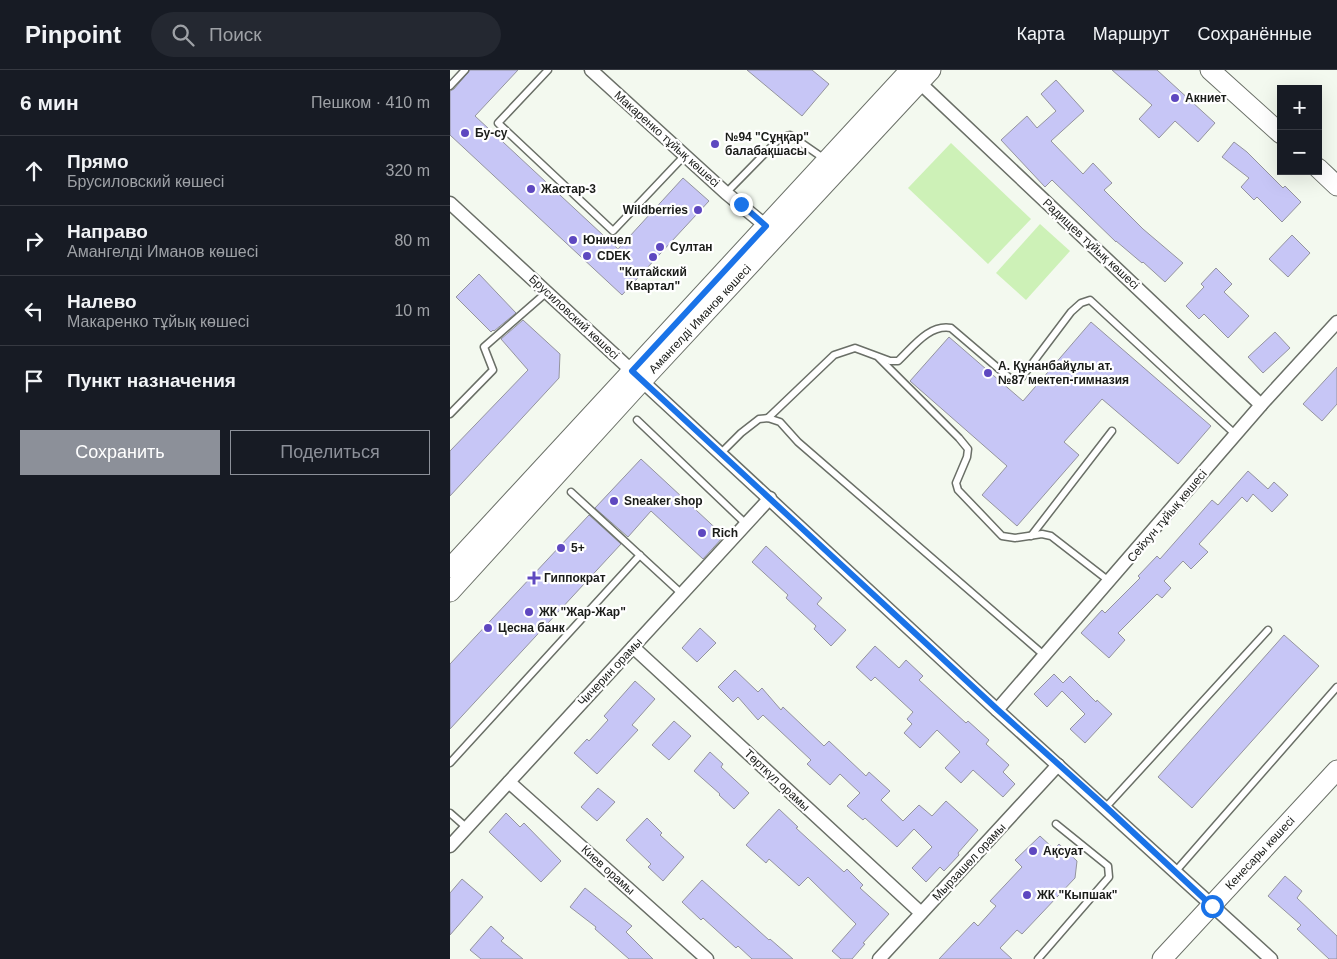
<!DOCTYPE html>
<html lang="ru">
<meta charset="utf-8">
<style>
body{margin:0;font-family:Arial,sans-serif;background:#242831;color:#f1f3f6}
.controls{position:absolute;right:15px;top:15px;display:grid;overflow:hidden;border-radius:0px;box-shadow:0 5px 20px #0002}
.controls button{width:45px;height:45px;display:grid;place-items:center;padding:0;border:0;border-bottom:1px solid #363941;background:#171b24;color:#f1f3f6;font:25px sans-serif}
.stop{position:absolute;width:15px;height:15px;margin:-11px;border:4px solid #1a73e8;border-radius:50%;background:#fff}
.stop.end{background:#1a73e8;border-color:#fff;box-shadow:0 1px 5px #0008}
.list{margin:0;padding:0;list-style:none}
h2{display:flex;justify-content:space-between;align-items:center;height:65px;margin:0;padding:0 20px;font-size:21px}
h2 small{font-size:16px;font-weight:400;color:#9ea1a6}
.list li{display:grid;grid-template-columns:32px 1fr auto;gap:15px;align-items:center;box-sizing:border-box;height:70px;padding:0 20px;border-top:1px solid #363941}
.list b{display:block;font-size:19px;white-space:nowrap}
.list p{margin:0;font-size:16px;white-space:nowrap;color:#9ea1a6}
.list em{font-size:16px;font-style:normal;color:#9ea1a6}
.actions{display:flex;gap:10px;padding:15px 20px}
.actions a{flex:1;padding:11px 0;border:1px solid #8c9099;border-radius:0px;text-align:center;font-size:18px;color:#8c9099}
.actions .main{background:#8c9099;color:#fff}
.icon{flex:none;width:28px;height:28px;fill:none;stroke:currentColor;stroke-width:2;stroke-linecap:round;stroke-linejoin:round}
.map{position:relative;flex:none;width:887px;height:889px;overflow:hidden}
header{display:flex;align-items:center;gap:30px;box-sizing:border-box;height:70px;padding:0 25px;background:#171b24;border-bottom:1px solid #363941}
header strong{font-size:24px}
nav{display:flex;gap:28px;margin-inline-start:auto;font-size:18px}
.search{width:350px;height:45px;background:#242831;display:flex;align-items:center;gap:12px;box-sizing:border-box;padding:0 18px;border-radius:28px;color:#9ea1a6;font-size:19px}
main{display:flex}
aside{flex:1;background:#171b24}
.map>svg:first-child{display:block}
.green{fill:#cdf1b7}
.building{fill:#c7c6f6;stroke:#94949e}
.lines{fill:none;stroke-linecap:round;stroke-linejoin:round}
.lane-casing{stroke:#6a6f67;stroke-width:9}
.street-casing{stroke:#6a6f67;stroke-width:15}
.secondary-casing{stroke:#6a6f67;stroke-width:21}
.lane{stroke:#fff;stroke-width:6}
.street{stroke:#fff;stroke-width:12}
.secondary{stroke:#fff;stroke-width:19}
.route{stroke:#1a73e8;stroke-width:6}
.poi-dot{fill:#5e48c0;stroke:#fff;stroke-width:2}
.labels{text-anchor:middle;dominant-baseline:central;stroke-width:4.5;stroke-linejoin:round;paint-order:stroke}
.poi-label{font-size:12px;font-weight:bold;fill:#1a1c19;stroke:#fff;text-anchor:start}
.street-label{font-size:12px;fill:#1a1c19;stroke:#fff}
</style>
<header>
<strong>Pinpoint</strong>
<div class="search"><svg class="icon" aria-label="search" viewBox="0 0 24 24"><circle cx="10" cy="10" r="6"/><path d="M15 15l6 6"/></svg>Поиск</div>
<nav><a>Карта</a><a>Маршрут</a><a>Сохранённые</a></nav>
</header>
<main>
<aside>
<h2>6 мин<small>Пешком · 410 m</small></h2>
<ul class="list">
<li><svg class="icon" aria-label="ahead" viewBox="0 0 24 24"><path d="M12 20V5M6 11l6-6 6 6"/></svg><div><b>Прямо</b><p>Брусиловский көшесі</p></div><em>320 m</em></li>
<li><svg class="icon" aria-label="right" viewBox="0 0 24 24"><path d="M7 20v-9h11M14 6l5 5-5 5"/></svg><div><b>Направо</b><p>Амангелді Иманов көшесі</p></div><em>80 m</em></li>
<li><svg class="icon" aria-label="left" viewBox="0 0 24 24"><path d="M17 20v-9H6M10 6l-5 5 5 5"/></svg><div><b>Налево</b><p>Макаренко тұйық көшесі</p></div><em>10 m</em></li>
<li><svg class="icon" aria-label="arrive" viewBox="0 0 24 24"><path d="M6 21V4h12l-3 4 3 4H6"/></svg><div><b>Пункт назначения</b></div></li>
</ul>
<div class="actions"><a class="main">Сохранить</a><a>Поделиться</a></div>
</aside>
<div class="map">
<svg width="887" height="889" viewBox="0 0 887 889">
<rect width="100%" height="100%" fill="#f3f9ef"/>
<!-- green -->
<g class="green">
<polygon points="501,73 581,149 538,194 458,118"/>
<polygon points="590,154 620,181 576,230 546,203"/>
</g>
<!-- building -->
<g class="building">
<polygon points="20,0 68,0 25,46 168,179 233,108 259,131 172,225 0,65 0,21 4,19"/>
<polygon points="297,0 362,0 379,14 352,46"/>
<polygon points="662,0 707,0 765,53 748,72 725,51 709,68 689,49 702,35"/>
<polygon points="606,10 634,41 601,71 633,104 643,93 662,113 654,120 693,159 733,193 715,212 693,192 692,193 666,171 666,172 602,110 595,117 551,70 577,46 587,58 606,41 591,24"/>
<polygon points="784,72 797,82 833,118 835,116 851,132 832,152 807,127 804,130 791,117 799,108 772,87"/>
<polygon points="842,165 860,183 838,207 819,189"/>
<polygon points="766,198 782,214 774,222 799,246 778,268 754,244 749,249 736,236 754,217 751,214"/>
<polygon points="29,204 66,243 44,261 43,260 41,262 6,227"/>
<polygon points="73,250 110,284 109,308 0,426 0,381 78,300 51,269"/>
<polygon points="641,252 761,356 728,394 652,329 614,372 629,385 567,456 532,425 557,396 460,311 499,267 573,331"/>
<polygon points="825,262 840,278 813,303 798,287"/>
<polygon points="887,297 887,334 872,351 853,334"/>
<polygon points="191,389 274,466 253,489 201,441 178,467 145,438"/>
<polygon points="798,401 818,419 824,412 838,425 822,442 803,424 797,432 792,427 749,474 758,482 741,499 733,491 714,511 721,518 712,528 707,524 668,563 675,570 659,588 631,563 652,540 655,543 690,508 688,506 707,486 710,489 762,430 768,435"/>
<polygon points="139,445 171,474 0,659 0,594"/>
<polygon points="316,476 372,528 367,534 396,560 381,576 364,559 366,556 336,528 338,525 302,492"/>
<polygon points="250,558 266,573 247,592 232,578"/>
<polygon points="834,565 869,596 742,738 708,707"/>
<polygon points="425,576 449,598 456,590 473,606 469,610 516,653 518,651 539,670 536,674 559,695 553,702 565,714 553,727 523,700 511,713 495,698 510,682 487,660 470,678 454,663 462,654 457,649 463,642 425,607 421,611 406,597"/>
<polygon points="285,600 308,622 312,618 331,640 333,637 374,676 379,671 416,706 419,702 440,721 431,730 453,751 469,735 482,746 496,731 528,760 508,783 509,785 494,801 490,797 476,812 462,798 482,777 464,759 447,777 415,748 413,750 397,736 410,723 390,704 380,715 357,694 361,690 313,645 308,650 288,627 283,632 268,617"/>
<polygon points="604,604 613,613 620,606 646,632 647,630 662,644 635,673 620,659 635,644 612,621 597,637 584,624"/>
<polygon points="185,611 205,629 182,655 188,660 147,704 124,683 137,669 139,671 158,650 154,646"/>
<polygon points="224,651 241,666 219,690 202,675"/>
<polygon points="260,682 273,694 271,697 299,723 284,739 269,725 270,724 244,701"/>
<polygon points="148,718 165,732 147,751 131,737"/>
<polygon points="329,739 348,757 346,758 394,802 397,799 413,815 410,818 439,844 413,873 415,874 402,889 391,889 382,881 406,854 358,807 349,816 319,789 316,793 296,775"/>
<polygon points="56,743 70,757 74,753 111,791 91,812 39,762"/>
<polygon points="197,748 212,763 210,765 234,787 213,811 198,797 201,794 176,770"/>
<polygon points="590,766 604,779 609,774 627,791 625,808 572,864 567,860 550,878 562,889 489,889 524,852 528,856 546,836 540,831 572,797 565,790"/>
<polygon points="835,806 852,821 847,828 887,866 887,889 879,889 847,859 851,855 818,826"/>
<polygon points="12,809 33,827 0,865 0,823"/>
<polygon points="252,810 319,870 320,869 343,889 302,889 288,876 286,878 253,848 251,850 232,832"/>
<polygon points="135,818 182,856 176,862 203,889 179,889 145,859 146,857 120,837"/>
<polygon points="41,856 54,868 51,871 73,889 31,889 20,880"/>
</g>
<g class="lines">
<!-- lane casing -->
<g class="lane-casing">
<g id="lane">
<polyline points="98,0 48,53 163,161 235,85"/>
<polyline points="0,16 15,0"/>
<polyline points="276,123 330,68 340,65 376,90"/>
<polyline points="429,288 509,368 518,379 517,387 506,413 508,420 552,466 565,468 592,464 601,466 659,511"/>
<polyline points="0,344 43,300 34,277 97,222"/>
<path d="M318,348l66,-63 21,-7 35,13h8c15,-14 31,-37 53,-33l61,52 10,-3 49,-65 10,-9 9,-3 146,135"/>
<polyline points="187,350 296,454"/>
<polyline points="271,383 291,363 309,349 318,348 330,352 348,372 595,586"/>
<polyline points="121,422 232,524"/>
<polyline points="581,466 662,361"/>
<polyline points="0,693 190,485"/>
<polyline points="656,737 818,560"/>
<polyline points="0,743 16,757"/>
<polyline points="725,802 887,617"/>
<polyline points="588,889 659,807 658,796 606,754"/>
</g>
</g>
<!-- street casing -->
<g class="street-casing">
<g id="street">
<polyline points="141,0 276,123 316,156"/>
<polyline points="470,13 811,335"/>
<polyline points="0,133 182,301"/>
<polyline points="192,311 547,640 821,889"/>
<polyline points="183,577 471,843"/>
<polyline points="547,640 811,335 887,252"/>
<polyline points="59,712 257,889"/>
<polyline points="0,776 320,428"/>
<polyline points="429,889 608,695"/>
</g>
</g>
<!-- secondary casing -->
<g class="secondary-casing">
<g id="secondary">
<polyline points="760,0 831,64"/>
<polyline points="868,98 887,116"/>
<polyline points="0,498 460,0"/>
<polyline points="0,522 192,311 481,0"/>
<polyline points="712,889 887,700"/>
</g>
</g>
<!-- lane -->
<use href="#lane" class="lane"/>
<!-- street -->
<use href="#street" class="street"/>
<!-- secondary -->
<use href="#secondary" class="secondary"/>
</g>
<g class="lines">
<!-- route -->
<polyline class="route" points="291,134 316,156 182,301 548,640 656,737 762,836"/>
</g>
<!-- markers -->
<g class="poi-dot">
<circle cx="725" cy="28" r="5"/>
<circle cx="15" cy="63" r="5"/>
<circle cx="265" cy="74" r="5"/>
<circle cx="81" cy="119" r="5"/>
<circle cx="248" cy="140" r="5"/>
<circle cx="123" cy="170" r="5"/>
<circle cx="210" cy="177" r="5"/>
<circle cx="137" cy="186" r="5"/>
<circle cx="203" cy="187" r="5"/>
<circle cx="538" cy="303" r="5"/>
<circle cx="164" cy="431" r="5"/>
<circle cx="252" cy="463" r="5"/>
<circle cx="111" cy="478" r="5"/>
<path d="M81.5 500.5h5v5h5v5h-5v5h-5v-5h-5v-5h5z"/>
<circle cx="79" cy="542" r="5"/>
<circle cx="38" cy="558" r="5"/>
<circle cx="583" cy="781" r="5"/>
<circle cx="577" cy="825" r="5"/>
</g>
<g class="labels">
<!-- poi labels -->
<g class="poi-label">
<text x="735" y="28">Акниет</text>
<text x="25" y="63">Бу-су</text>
<text x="275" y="67">№94 "Сұңқар"<tspan x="275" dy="14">балабақшасы</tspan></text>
<text x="91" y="119">Жастар-3</text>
<text x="238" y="140" text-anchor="end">Wildberries</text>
<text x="133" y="170">Юничел</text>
<text x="220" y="177">Султан</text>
<text x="147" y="186">CDEK</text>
<text x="203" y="202" text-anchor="middle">"Китайский<tspan x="203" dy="14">Квартал"</tspan></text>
<text x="548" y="296">А. Құнанбайұлы ат.<tspan x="548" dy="14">№87 мектеп-гимназия</tspan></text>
<text x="174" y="431">Sneaker shop</text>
<text x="262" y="463">Rich</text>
<text x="121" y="478">5+</text>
<text x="94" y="508">Гиппократ</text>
<text x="89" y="542">ЖК "Жар-Жар"</text>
<text x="48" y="558">Цесна банк</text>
<text x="593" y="781">Ақсуат</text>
<text x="587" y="825">ЖК "Кыпшак"</text>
</g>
<!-- street labels -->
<g class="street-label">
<text transform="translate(217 69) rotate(42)">Макаренко тұйық көшесі</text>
<text transform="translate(641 174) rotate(43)">Радищев тұйық көшесі</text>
<text transform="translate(124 247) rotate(43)">Брусиловский көшесі</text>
<text transform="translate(250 249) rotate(-47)">Амангелді Иманов көшесі</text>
<text transform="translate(717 446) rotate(-50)">Сейхун тұйық көшесі</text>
<text transform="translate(160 602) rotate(-47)">Чичерин орамы</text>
<text transform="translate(327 710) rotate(43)">Төрткүл орамы</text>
<text transform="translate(810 783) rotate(-47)">Кенесары көшесі</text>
<text transform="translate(519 792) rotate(-47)">Мырзашөл орамы</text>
<text transform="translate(158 800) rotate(42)">Киев орамы</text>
</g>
</g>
</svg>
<div class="controls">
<button>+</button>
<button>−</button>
</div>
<div class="stop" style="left:762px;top:836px"></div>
<div class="stop end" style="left:291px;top:134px"></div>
</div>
</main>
